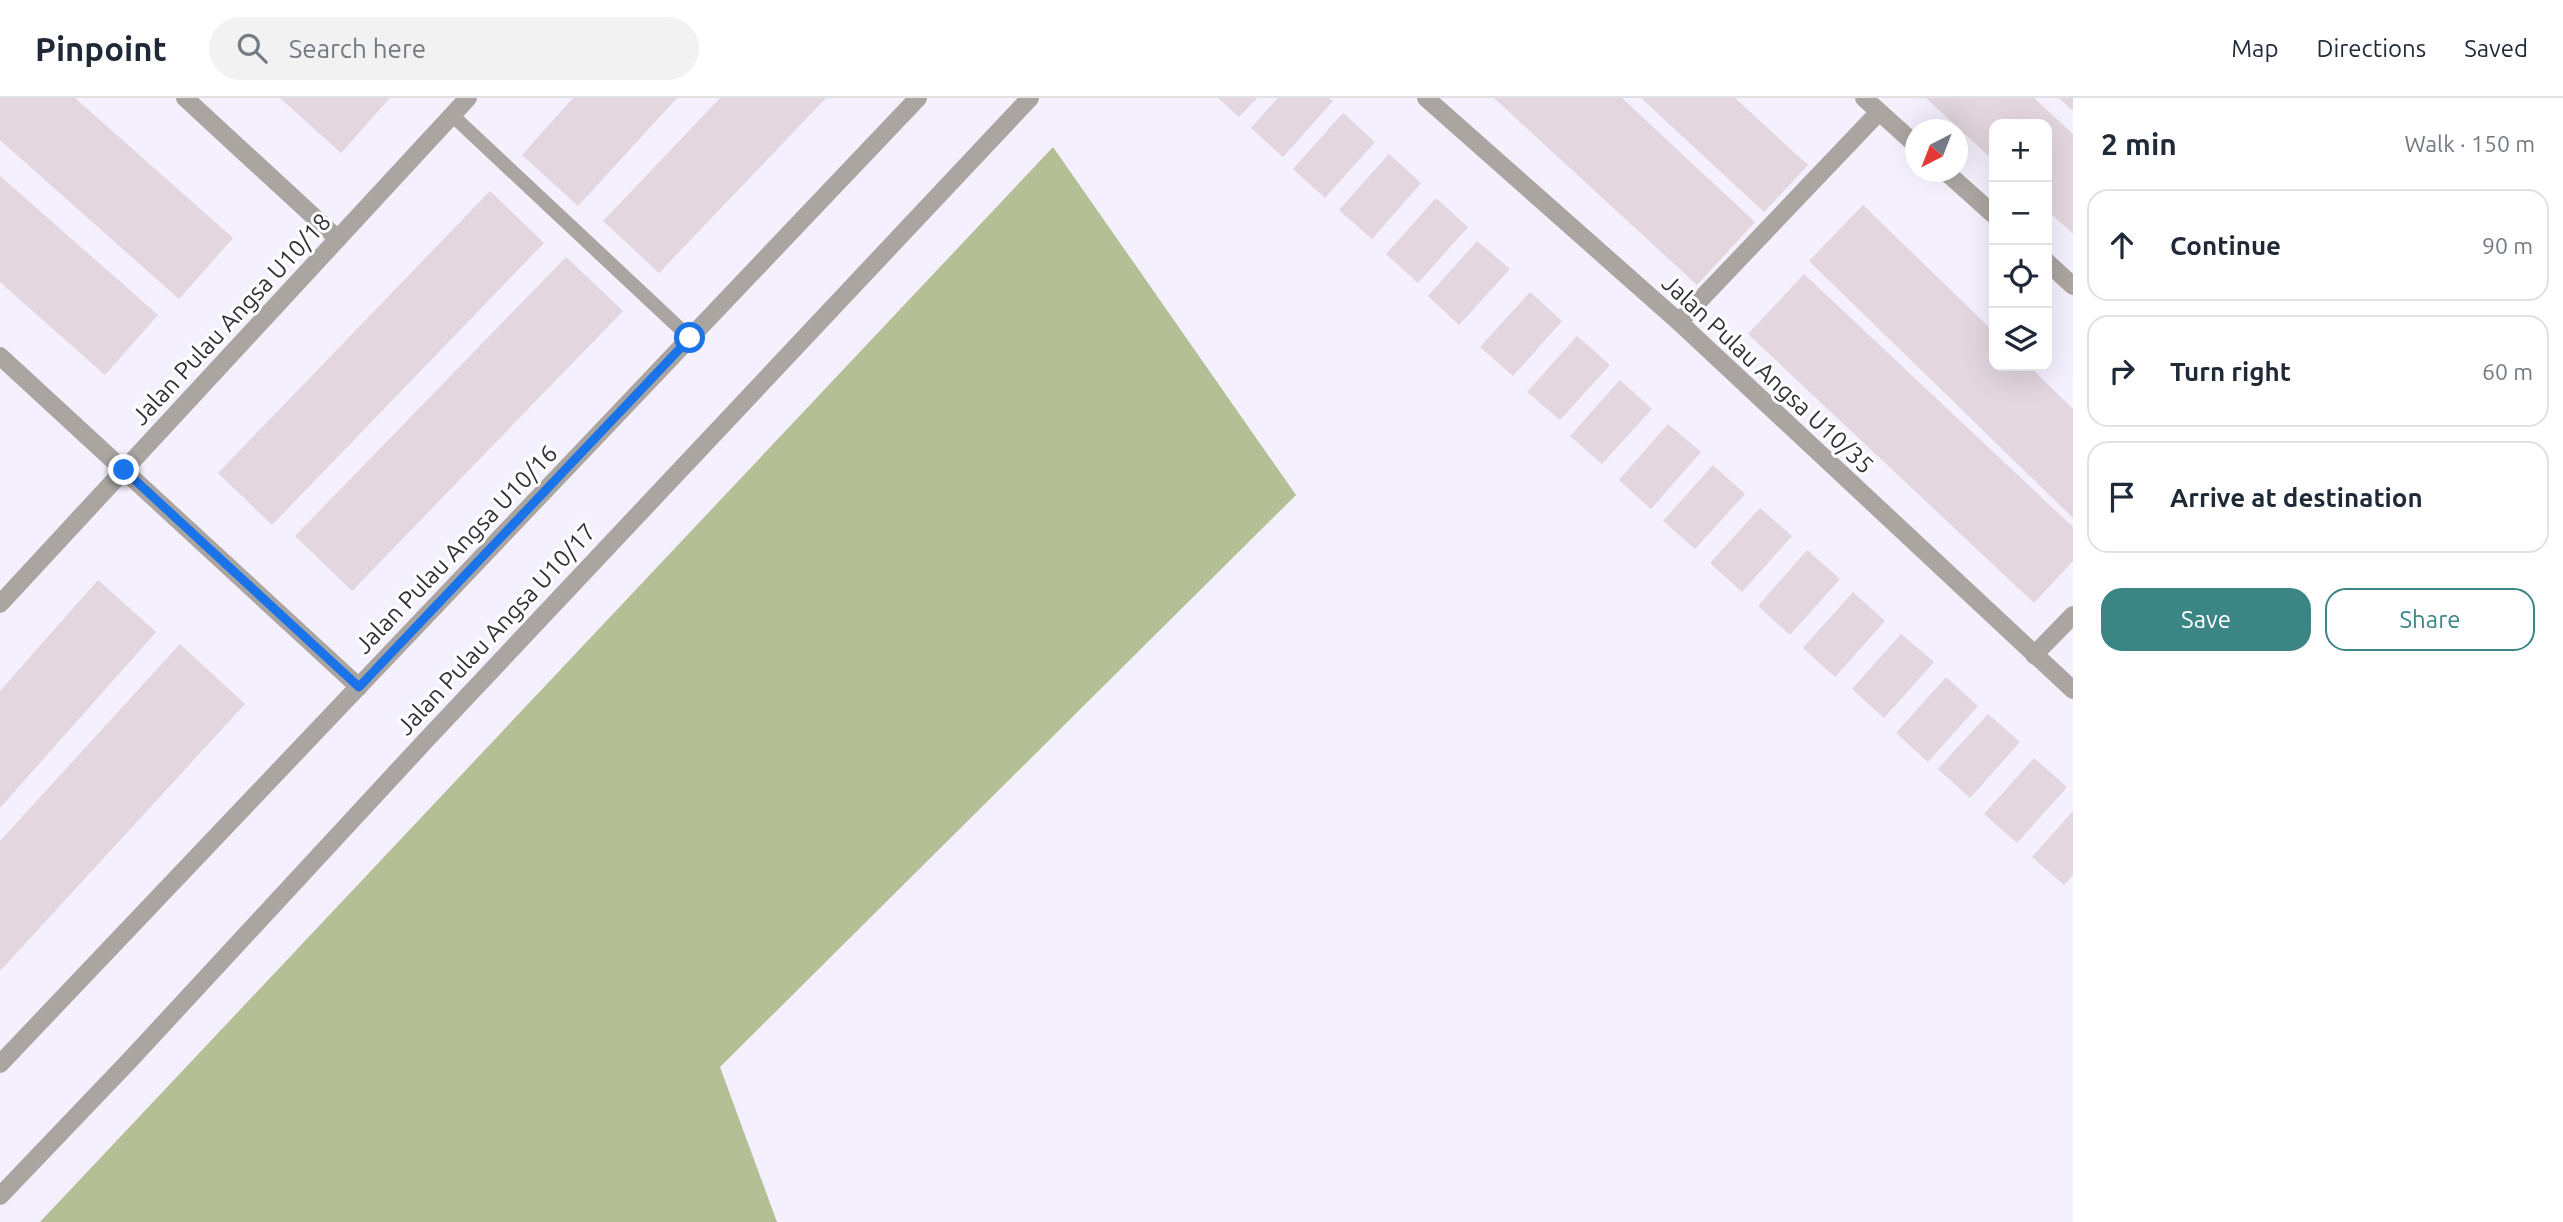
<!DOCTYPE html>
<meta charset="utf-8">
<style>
body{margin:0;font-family:Ubuntu,sans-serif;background:#f2f2f3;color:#1f2937}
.controls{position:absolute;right:21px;top:21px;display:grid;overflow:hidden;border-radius:14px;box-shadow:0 7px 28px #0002}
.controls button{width:63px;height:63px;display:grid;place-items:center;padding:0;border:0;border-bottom:2px solid #e0e1e3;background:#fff;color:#1f2937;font:35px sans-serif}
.compass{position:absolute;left:1905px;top:21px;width:63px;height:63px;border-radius:50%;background:#fff;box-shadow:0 7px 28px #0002;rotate:222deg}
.stop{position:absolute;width:21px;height:21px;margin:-16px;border:5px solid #1a73e8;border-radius:50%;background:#fff}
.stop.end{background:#1a73e8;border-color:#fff;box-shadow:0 2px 7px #0008}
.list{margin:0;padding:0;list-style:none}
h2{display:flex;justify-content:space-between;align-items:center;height:91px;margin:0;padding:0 28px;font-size:30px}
h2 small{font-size:23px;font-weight:400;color:#747a83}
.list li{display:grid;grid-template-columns:46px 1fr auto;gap:21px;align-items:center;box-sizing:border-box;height:112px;margin:0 14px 14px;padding:0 14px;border:2px solid #e0e1e3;border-radius:21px}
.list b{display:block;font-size:26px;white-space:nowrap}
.list em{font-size:23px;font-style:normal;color:#747a83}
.actions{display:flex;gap:14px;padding:21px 28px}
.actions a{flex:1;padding:16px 0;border:2px solid #3c8585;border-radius:21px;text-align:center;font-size:24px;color:#3c8585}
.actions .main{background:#3c8585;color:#fff}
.icon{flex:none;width:38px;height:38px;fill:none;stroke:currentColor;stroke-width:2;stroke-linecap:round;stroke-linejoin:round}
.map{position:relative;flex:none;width:2073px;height:1124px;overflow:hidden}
header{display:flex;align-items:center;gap:42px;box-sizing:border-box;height:98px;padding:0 35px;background:#fff;border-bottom:2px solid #e0e1e3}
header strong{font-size:33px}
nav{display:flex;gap:38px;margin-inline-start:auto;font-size:24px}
.search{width:490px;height:63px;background:#f2f2f3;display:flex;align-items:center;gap:18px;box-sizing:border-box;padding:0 24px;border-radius:38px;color:#747a83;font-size:26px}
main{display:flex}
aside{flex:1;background:#fff}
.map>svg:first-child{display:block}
.forest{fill:#b4bf95}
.building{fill:#e3d6de}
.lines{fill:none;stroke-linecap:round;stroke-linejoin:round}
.service{stroke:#aaa5a1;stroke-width:14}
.minor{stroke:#aaa5a1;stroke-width:18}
.route{stroke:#1a73e8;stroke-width:9}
.labels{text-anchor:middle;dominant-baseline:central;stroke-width:6;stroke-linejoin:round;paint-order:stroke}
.street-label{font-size:24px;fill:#333237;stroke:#fff}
</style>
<header>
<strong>Pinpoint</strong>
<div class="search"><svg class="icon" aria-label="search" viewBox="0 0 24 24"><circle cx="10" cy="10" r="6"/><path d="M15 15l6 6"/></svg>Search here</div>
<nav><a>Map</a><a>Directions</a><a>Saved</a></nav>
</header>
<main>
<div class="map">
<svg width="2073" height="1124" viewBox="0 0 2073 1124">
<rect width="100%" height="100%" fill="#f4f0fd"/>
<!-- forest -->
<polygon class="forest" points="1053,49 1296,397 720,969 777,1124 40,1124"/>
<!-- building -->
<g class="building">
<polygon points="0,0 75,0 233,140 179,201 0,42"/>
<polygon points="280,0 390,0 341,55"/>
<polygon points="573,0 677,0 578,108 522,57"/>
<polygon points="720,0 826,0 659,175 603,123"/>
<polygon points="1218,0 1257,0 1239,19"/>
<polygon points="1278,0 1329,0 1333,3 1283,59 1251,30"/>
<polygon points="1494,0 1622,0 1755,124 1697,187"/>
<polygon points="1641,0 1735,0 1808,67 1764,114"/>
<polygon points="1926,0 2034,0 2073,36 2073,136 2047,112 2047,26 1994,26 1994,63"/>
<polygon points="2059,0 2073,0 2073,13"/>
<polygon points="1343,15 1375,44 1325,100 1293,71"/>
<polygon points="1389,56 1421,85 1372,141 1339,112"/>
<polygon points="0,78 158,217 105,277 0,184"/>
<polygon points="490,93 544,145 272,427 218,375"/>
<polygon points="1436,100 1468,129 1418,185 1386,156"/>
<polygon points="1863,107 1994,234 1994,268 2029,268 2073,311 2073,420 1809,163"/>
<polygon points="1477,143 1510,171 1459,227 1428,198"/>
<polygon points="566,159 623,213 352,493 295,438"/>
<polygon points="1804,176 2073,429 2073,463 2034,505 1748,236"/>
<polygon points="1530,194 1562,223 1513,278 1480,249"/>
<polygon points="1577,238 1610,267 1560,322 1527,294"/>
<polygon points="1620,282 1652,311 1602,366 1570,338"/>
<polygon points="1668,326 1701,354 1651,411 1619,382"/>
<polygon points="1713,367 1745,396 1695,451 1663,423"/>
<polygon points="1760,410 1792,438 1742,494 1710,465"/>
<polygon points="1807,452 1840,481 1790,537 1758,508"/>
<polygon points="98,482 156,534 0,710 0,593"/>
<polygon points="1853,494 1885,523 1835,579 1803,550"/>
<polygon points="1901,536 1934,564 1884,620 1852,591"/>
<polygon points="180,546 245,606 0,873 0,743"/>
<polygon points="1946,579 1978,608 1928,664 1896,635"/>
<polygon points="1988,616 2020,644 1970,700 1938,671"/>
<polygon points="2034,660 2067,689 2017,745 1984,716"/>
<polygon points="2073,713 2073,777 2064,787 2032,759"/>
</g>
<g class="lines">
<!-- service -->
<polyline class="service" points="452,17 690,240"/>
<!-- minor -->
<g class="minor">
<polyline points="185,0 338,141"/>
<polyline points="1426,0 1679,224 2073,592"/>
<polyline points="1864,0 1916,47"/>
<polyline points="1946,74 1994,117"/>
<polyline points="2047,164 2073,188"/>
<polyline points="1679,224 1879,14"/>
<polyline points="0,258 359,589"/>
<polyline points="0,506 468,0"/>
<polyline points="2034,557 2073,517"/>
<polyline points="0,966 918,0"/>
<polyline points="0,1098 130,962 427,641 1030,0"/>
</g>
</g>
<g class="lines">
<!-- route -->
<polyline class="route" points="124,372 359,589 690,240"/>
</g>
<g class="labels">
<!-- street labels -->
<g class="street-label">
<text transform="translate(231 221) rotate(-47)">Jalan Pulau Angsa U10/18</text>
<text transform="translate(1768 276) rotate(43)">Jalan Pulau Angsa U10/35</text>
<text transform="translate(456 451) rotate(-46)">Jalan Pulau Angsa U10/16</text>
<text transform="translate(496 531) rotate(-47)">Jalan Pulau Angsa U10/17</text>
</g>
</g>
</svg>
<div class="controls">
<button>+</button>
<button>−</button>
<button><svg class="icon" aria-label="locate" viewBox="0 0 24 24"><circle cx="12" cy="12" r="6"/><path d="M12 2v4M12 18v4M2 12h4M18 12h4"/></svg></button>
<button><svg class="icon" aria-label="layers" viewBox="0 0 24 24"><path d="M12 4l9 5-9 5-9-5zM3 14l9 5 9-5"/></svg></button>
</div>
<svg class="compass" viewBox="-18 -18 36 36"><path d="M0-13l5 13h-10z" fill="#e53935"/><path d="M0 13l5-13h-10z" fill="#747a83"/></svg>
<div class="stop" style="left:690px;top:240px"></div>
<div class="stop end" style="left:124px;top:372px"></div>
</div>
<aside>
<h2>2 min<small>Walk · 150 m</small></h2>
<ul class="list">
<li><svg class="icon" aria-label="ahead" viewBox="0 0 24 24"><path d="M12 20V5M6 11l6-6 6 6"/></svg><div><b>Continue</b></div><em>90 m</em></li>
<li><svg class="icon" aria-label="right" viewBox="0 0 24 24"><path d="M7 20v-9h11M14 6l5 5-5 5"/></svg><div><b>Turn right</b></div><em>60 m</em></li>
<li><svg class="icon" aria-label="arrive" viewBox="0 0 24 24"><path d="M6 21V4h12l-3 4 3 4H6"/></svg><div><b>Arrive at destination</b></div></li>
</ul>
<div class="actions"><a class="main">Save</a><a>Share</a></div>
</aside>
</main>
